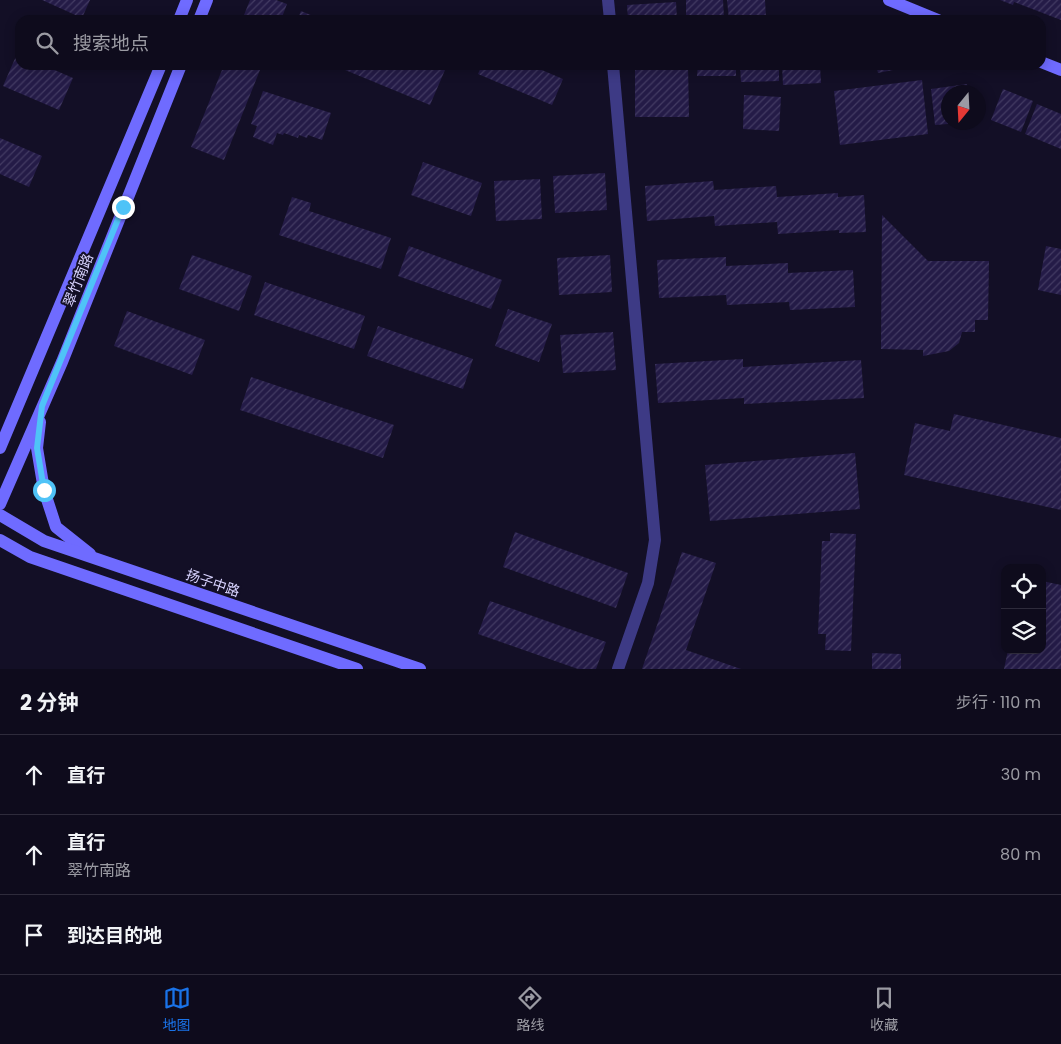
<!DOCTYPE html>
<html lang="zh">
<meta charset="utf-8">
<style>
body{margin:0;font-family:Poppins,"Noto Sans SC",sans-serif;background:#171425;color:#f1f3f6}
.controls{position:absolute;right:15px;bottom:15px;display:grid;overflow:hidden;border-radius:10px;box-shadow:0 2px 12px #0003}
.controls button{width:45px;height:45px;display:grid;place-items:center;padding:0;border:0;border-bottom:1px solid #2e2b3b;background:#0e0b1c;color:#f1f3f6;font:25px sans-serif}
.compass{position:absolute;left:941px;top:85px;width:45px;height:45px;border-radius:50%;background:#0e0b1c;box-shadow:0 2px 12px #0003;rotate:198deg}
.stop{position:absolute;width:15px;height:15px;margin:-11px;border:4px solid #4fc3f7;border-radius:50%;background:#fff}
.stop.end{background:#4fc3f7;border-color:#fff;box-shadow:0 1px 5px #0008}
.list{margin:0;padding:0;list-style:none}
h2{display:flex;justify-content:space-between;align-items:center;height:65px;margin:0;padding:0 20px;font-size:21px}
h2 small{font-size:16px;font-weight:400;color:#9b9ba3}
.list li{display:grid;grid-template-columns:32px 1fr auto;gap:15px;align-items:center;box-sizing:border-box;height:80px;padding:0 20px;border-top:1px solid #2e2b3b}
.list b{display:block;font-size:19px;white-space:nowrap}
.list p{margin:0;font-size:16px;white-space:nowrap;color:#9b9ba3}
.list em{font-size:16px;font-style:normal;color:#9b9ba3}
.icon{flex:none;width:28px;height:28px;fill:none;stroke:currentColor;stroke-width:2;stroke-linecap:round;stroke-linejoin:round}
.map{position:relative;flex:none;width:1061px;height:669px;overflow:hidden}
.search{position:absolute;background:#0e0b1c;box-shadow:0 2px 12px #0003;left:15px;right:15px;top:15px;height:55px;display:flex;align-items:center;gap:12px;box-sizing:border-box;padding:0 18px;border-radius:15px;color:#9b9ba3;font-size:19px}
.sheet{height:305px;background:#0e0b1c}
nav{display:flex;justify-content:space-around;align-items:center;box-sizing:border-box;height:70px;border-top:1px solid #2e2b3b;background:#0e0b1c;font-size:14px;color:#9b9ba3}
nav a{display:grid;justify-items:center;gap:2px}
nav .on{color:#1a73e8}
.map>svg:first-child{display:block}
.building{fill:url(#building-hatch)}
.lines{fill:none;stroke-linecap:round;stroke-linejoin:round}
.street{stroke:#3d3a85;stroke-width:12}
.secondary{stroke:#6f6bff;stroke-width:12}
.route{stroke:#4fc3f7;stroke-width:6}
.labels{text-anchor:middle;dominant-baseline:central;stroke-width:4;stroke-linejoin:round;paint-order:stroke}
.street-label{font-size:14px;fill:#d9d4ff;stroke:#130f26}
</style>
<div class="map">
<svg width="1061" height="669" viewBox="0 0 1061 669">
<defs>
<pattern id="building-hatch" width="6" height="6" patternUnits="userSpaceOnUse" patternTransform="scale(1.25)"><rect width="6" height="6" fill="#241b47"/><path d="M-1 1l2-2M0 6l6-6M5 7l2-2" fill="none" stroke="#433b63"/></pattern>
</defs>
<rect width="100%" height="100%" fill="#130f26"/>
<!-- building -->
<g class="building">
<polygon points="42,0 90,0 82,18"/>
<polygon points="250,0 276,0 287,4 281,20 242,20"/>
<polygon points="686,0 723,0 724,18 686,19"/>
<polygon points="727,0 765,0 766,18 729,20"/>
<polygon points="1000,0 1061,0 1061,20 1014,2 1013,5"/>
<polygon points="676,2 677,20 628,20 627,5"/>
<polygon points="301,11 323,20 297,20"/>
<polygon points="17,54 20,55 20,65 43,65 73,78 59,110 3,86"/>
<polygon points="224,65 262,65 224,160 191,147"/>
<polygon points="333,65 433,65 445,70 430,105"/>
<polygon points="482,65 530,65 563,79 552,105 478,74"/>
<polygon points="635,65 688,65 689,117 635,117"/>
<polygon points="698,65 736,65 736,76 697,76"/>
<polygon points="740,65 779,65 779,81 741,82"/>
<polygon points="782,65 820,65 821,83 783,85"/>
<polygon points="876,65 908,65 908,67 878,73"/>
<polygon points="922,80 928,134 840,145 834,91"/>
<polygon points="967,84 968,92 948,92 948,124 935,125 931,89"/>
<polygon points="1003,89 1033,101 1021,132 991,120"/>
<polygon points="263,91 331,113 322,140 308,135 307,138 299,135 298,138 284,133 283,135 277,133 273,145 253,137 257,126 251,124"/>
<polygon points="744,95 781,97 779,131 743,129"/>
<polygon points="1037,104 1061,114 1061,149 1025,134"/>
<polygon points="0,138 42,156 29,187 0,174"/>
<polygon points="423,162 482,183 471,216 411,195"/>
<polygon points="605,173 607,210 555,213 553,176"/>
<polygon points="540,179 542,219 496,221 494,181"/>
<polygon points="713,181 714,190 776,186 777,197 838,193 838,197 864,195 866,232 839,233 839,230 778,234 777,222 715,226 714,216 647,221 645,186"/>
<polygon points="292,197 311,203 309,211 391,238 381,269 279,235"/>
<polygon points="882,215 928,261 989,261 988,320 975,320 975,332 962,332 959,343 949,351 923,356 923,350 881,349"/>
<polygon points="409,246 502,280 491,309 398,276"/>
<polygon points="1046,246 1061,249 1061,295 1038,290"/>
<polygon points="192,255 252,276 239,311 179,289"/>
<polygon points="610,255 612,292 559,295 557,258"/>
<polygon points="726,257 726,266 788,263 788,273 853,270 855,307 790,310 789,302 727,305 726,295 659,298 657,260"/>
<polygon points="265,282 365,316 354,349 254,315"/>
<polygon points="508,309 552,324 539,362 495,346"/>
<polygon points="127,311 205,340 192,375 114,346"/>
<polygon points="378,326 473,359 463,389 367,356"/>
<polygon points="613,332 616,370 563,373 560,335"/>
<polygon points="743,359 743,367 861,360 864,398 744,404 744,398 658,403 655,364"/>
<polygon points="251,377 394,425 383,458 240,410"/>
<polygon points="954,414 1061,438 1061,510 904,475 915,423 950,431"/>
<polygon points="855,453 860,509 710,521 705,465"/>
<polygon points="515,532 628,573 616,608 503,567"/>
<polygon points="830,533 856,534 851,651 825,650 826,634 818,634 822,541 830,541"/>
<polygon points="682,552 716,563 686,650 741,669 642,669"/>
<polygon points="1042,581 1061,585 1061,669 1004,669 1008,650 1042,650"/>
<polygon points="490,601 606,642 596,669 578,669 478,634"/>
<polygon points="872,653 901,654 901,669 872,669"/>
</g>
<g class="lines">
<!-- street -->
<g class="street">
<polyline points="608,0 610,20"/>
<polyline points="613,65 655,540 648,583 618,669"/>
</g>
<!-- secondary -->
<g class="secondary">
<polyline points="889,0 938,20"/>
<polyline points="179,20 187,0"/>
<polyline points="199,20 207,0"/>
<polyline points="1041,62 1061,70"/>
<polyline points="40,422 37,448 44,490 56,527 90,554"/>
<polyline points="0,448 161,65"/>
<polyline points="0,504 62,362 181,65"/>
<polyline points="0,515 44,541 420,669"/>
<polyline points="0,540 30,557 357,669"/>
</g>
</g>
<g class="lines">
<!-- route -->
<polyline class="route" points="44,490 37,448 42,406 123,207"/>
</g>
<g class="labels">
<!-- street labels -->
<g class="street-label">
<text transform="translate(78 280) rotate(-68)">翠竹南路</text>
<text transform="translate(213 583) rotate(19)">扬子中路</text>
</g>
</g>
</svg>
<div class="controls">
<button><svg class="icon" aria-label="locate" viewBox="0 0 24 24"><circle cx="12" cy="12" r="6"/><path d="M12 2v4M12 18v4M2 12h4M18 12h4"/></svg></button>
<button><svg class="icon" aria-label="layers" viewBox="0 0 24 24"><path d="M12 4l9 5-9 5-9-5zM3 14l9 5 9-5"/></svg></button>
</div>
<svg class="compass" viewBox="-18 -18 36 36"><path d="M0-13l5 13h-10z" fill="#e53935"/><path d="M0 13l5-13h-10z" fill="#9b9ba3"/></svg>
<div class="stop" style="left:44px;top:490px"></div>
<div class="stop end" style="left:123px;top:207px"></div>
<div class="search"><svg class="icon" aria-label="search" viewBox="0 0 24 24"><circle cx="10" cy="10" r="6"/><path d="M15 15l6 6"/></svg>搜索地点</div>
</div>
<section class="sheet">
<h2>2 分钟<small>步行 · 110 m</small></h2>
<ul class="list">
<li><svg class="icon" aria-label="ahead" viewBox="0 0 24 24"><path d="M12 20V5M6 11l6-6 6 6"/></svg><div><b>直行</b></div><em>30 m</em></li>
<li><svg class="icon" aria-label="ahead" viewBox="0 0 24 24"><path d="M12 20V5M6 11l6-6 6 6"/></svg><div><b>直行</b><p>翠竹南路</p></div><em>80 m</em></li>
<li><svg class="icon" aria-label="arrive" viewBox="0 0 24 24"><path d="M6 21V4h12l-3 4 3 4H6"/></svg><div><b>到达目的地</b></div></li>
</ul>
</section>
<nav>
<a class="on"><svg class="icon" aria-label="map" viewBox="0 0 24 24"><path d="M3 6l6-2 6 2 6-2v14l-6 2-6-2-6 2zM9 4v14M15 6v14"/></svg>地图</a>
<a><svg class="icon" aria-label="directions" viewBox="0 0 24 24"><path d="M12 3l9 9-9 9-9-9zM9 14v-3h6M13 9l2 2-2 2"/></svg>路线</a>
<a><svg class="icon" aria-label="saved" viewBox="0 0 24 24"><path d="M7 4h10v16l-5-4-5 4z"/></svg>收藏</a>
</nav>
